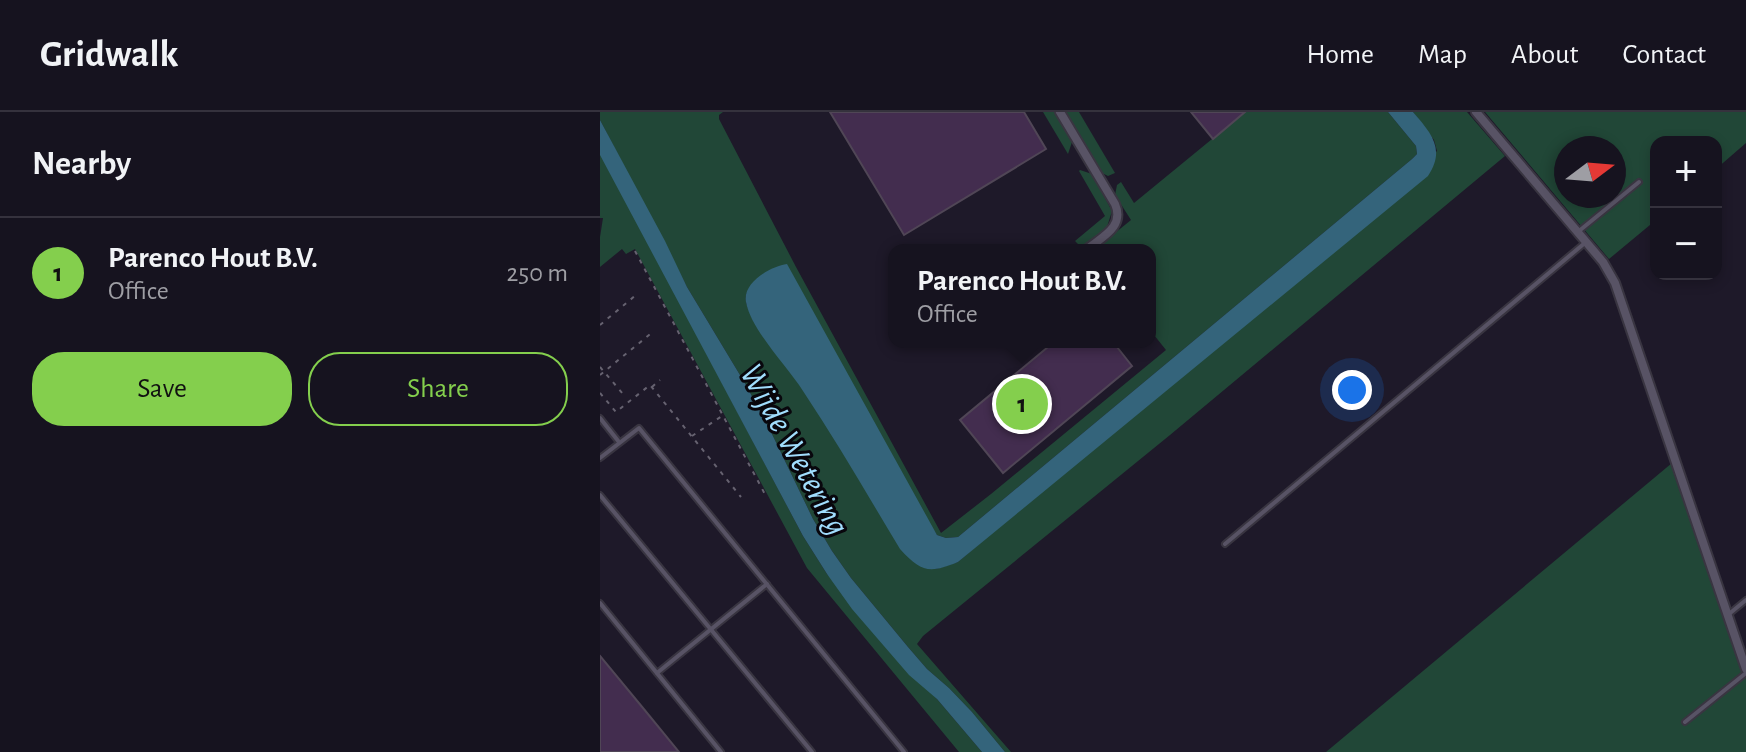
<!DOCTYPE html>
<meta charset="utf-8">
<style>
body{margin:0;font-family:"Alegreya Sans",sans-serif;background:#23202c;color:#f1f3f6}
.controls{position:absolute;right:24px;top:24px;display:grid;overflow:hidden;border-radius:16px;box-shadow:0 4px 12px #0003}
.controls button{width:72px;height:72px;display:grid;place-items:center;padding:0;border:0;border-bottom:2px solid #35323d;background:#16131f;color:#f1f3f6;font:40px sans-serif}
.compass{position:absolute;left:954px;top:24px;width:72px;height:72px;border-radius:50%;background:#16131f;box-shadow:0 4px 12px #0003;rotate:74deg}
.you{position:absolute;left:752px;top:278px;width:28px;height:28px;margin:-20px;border:6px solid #fff;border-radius:50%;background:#1a73e8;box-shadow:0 0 0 12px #1a73e833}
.badge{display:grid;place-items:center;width:52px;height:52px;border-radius:50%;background:#84cf4d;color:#111;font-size:26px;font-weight:700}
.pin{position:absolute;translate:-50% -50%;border:4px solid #fff;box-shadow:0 2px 8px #0006}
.popup{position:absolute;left:288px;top:132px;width:268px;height:104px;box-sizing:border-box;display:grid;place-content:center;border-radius:16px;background:#16131f;filter:drop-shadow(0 2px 6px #0005);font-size:26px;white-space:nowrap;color:#9e9ea4}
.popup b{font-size:30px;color:#f1f3f6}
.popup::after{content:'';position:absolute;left:50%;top:100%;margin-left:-16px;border:16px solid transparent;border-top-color:#16131f}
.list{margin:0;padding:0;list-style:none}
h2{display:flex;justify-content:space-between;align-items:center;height:104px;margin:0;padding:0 32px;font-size:34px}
h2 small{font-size:26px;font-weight:400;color:#9e9ea4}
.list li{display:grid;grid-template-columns:52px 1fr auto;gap:24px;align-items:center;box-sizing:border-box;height:112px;padding:0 32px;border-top:2px solid #35323d}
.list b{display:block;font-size:30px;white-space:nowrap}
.list p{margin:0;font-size:26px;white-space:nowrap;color:#9e9ea4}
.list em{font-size:26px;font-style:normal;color:#9e9ea4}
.actions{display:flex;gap:16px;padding:24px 32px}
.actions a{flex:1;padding:18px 0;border:2px solid #84cf4d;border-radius:32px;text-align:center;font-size:28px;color:#84cf4d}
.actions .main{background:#84cf4d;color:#111}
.map{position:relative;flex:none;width:1146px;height:640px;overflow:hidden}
header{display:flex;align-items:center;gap:48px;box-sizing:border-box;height:112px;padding:0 40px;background:#16131f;border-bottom:2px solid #35323d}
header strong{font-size:38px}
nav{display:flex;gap:44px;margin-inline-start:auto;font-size:28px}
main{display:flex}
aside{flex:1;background:#16131f}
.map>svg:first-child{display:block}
.green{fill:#214737;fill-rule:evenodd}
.water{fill:#34647b}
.building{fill:#432d4f;stroke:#504656;stroke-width:2}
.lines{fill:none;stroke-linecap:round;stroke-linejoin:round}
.service-casing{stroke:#393541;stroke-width:8}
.minor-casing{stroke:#393541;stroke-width:12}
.path{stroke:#666270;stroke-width:2;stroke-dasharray:4 6;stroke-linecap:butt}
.service{stroke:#585365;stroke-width:4}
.minor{stroke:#585365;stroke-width:8}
.labels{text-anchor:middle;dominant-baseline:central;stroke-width:6;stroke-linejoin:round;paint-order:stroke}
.water-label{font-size:34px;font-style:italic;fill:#a1ddfd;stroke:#08060c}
</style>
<header>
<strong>Gridwalk</strong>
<nav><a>Home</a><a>Map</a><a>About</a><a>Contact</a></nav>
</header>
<main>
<aside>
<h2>Nearby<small></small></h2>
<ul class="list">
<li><span class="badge">1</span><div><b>Parenco Hout B.V.</b><p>Office</p></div><em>250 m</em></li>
</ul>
<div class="actions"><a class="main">Save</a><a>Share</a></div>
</aside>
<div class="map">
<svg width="1146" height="640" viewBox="0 0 1146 640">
<rect width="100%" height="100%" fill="#1e1929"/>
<!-- green -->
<g class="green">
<path d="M0,0h123l-4,3v4l77,148 145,266 50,-39 175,-144 -16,-20v-80h-56l37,-30 -16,-25 2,-10 4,-3 13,21 111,-91h143l28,34 1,8 -5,5 -454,378 -12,1 -9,-3 -179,-257c-17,18 -14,21 -5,42l183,249 22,-7 479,-411 -3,-11 -21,-28h54l38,44 -335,279 -247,201 -6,8 94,108h-6l-33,-40 -23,-24 -22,-19 -19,-22 -57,-69 -19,-27 -19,-32 -41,-85 -26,-49 -59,-98 -87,-167z"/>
<polygon points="443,0 454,0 472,30 468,42"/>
<polygon points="466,0 479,0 515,61 508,64 502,61"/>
<path d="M885,0h261v31l-30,26v-27h-60v78l-47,39zM966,36h48v48h-48z"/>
<polygon points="0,40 203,424 227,462 337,587 382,640 359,640 207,456 35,137 26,142 22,137 0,155 0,125 3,106 0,106"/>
<polygon points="480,58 492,62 512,99 507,115 482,136 475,129 505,104 479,59"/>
<polygon points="1072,351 1146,567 1146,640 726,640"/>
</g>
<!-- water -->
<g class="water">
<path d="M788,0h25c18,21 33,37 15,64l-470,386c-29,12 -37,10 -58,-13 -32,-53 -63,-107 -97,-158 -16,-25 -52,-61 -57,-89 -4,-19 25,-36 41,-38l150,271 9,3 12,-1 454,-378 5,-5 -1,-8z"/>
<polygon points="0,8 65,129 87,175 146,273 172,322 213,407 232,439 251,466 308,535 327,557 349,576 372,600 405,640 382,640 337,587 309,563 252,497 227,462 203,424 0,43"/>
</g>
<!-- building -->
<g class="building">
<polygon points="230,0 424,0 446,37 304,123"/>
<polygon points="591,0 645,0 613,27"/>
<polygon points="454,230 513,230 532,254 403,361 360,308"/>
<polygon points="0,544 43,596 79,640 0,640"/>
</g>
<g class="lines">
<!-- service casing -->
<g class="service-casing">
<g id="service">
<polyline points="979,119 1039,70"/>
<polyline points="0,306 19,330"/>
<polyline points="0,346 39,316 304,640"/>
<polyline points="0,383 212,640"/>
<polyline points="625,432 986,130"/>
<polyline points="0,491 121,640"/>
<polyline points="1129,502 1146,488"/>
<polyline points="57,561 167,472"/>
<polyline points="1085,610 1146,561"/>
</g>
</g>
<!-- minor casing -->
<g class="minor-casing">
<g id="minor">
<path d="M460,0l55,92c10,23 -13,33 -29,46"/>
<polyline points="876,0 1003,150 1015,171 1146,557"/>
</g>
</g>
<!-- path -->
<g class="path">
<polyline points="35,139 167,386"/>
<polyline points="0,213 36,183"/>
<polyline points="0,255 23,282"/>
<polyline points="0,263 54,219"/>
<polyline points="52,275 60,268"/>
<polyline points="0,281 16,300 50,273 141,385"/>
<polyline points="92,324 122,304"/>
</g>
<!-- service -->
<use href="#service" class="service"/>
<!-- minor -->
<use href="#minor" class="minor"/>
</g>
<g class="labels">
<!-- water labels -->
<g class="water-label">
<text transform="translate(194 338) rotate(61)">Wijde Wetering</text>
</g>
</g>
</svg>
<div class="controls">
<button>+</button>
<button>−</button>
</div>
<svg class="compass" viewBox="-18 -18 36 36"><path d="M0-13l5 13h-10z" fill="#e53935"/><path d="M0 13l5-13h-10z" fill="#9e9ea4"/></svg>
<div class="you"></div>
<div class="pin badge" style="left:422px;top:292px">1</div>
<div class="popup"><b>Parenco Hout B.V.</b>Office</div>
</div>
</main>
